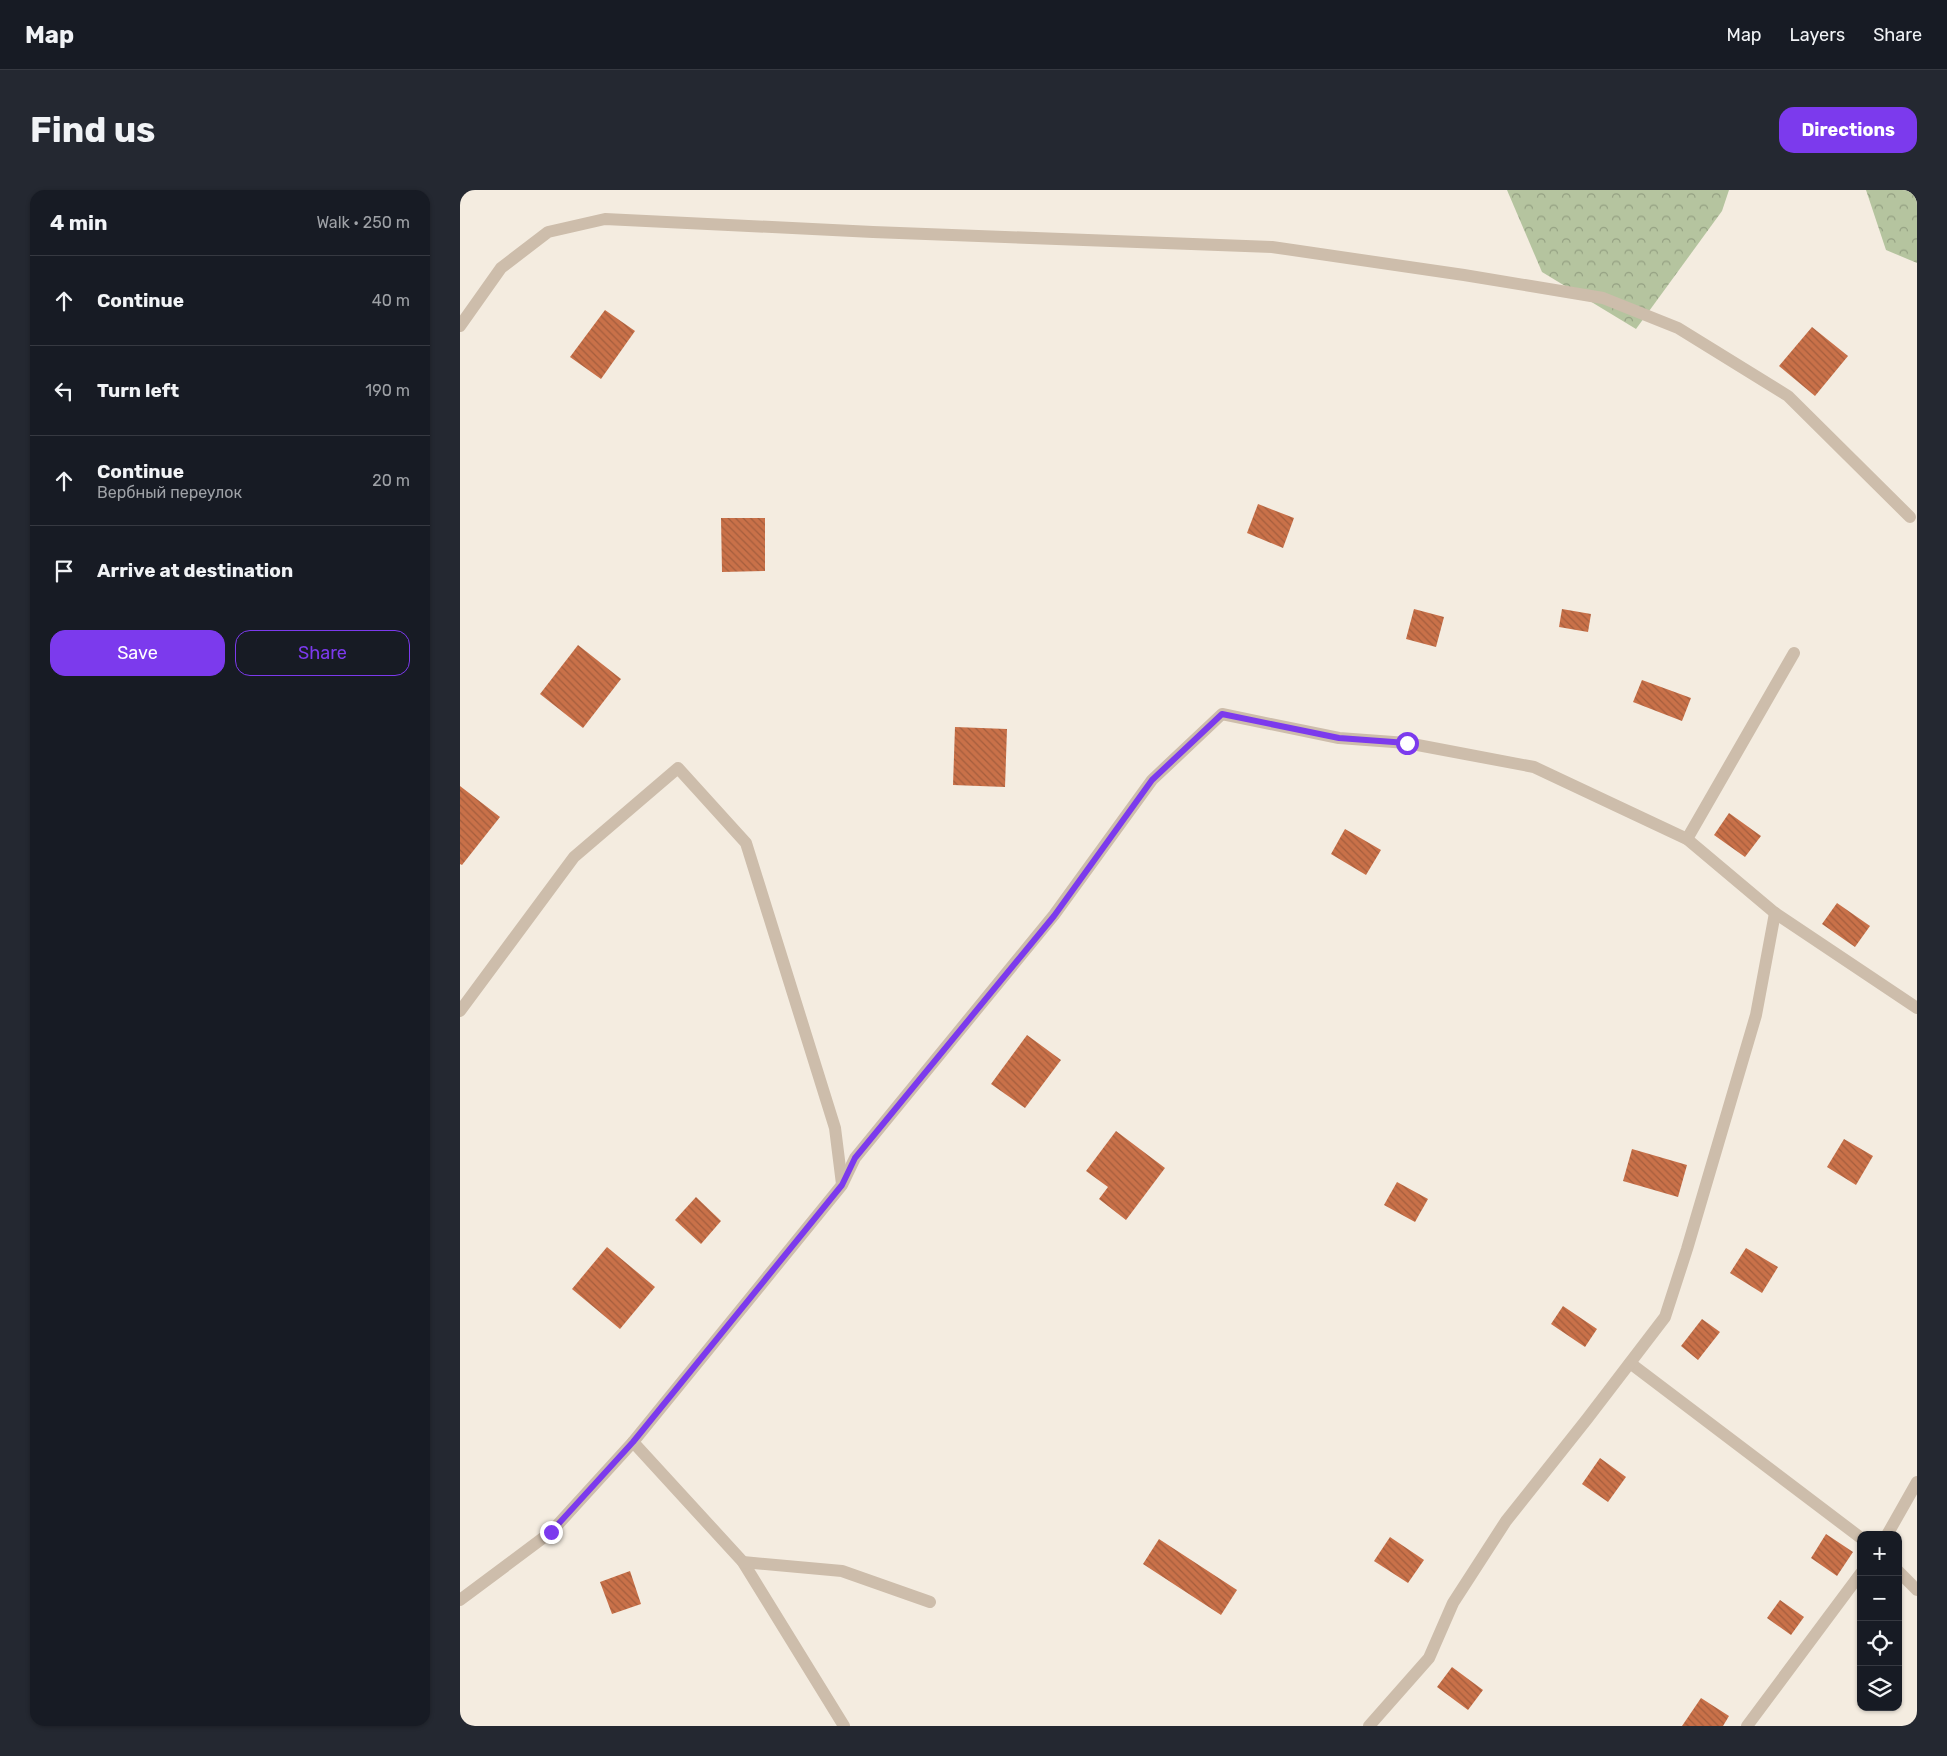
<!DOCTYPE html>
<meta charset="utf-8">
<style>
body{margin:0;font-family:Rubik,sans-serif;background:#242831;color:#f1f3f6}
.controls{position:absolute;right:15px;bottom:15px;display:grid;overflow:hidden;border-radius:10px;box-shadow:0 1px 4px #0004}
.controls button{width:45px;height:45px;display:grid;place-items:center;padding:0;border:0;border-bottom:1px solid #363941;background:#171b24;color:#f1f3f6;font:25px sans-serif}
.stop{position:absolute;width:15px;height:15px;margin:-11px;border:4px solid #7c3aed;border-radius:50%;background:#fff}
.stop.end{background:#7c3aed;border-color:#fff;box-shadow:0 1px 5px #0008}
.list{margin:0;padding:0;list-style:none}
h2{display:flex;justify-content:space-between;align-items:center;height:65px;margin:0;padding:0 20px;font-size:21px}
h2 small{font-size:16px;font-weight:400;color:#9ea1a6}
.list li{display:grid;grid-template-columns:32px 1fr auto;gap:15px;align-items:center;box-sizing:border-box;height:90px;padding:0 20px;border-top:1px solid #363941}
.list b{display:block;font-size:19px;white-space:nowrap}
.list p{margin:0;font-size:16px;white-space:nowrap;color:#9ea1a6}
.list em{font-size:16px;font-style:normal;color:#9ea1a6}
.actions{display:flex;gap:10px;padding:15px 20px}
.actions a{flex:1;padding:11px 0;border:1px solid #7c3aed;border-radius:15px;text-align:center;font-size:18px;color:#7c3aed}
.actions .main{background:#7c3aed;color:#fff}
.icon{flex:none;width:28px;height:28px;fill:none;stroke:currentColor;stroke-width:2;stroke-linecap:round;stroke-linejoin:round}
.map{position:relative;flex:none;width:1457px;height:1536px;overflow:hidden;border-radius:15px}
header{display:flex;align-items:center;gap:30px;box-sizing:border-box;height:70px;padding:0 25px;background:#171b24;border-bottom:1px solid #363941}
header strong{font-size:24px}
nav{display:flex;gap:28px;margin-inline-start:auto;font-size:18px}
.intro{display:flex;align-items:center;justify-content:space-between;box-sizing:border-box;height:120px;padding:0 30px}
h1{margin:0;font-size:35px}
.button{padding:12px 22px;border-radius:15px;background:#7c3aed;color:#fff;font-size:18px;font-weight:700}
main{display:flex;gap:30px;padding:0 30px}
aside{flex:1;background:#171b24;border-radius:15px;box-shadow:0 1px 4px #0004}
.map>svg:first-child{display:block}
.forest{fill:url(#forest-crowns)}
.building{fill:url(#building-back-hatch)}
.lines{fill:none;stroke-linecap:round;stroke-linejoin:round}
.minor{stroke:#cdbdab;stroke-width:12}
.route{stroke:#7c3aed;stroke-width:6}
</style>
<header>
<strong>Map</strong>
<nav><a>Map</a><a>Layers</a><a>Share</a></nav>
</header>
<div class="intro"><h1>Find us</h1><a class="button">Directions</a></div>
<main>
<aside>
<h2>4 min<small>Walk · 250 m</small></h2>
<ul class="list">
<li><svg class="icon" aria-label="ahead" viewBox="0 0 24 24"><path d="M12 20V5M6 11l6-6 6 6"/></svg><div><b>Continue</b></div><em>40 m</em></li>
<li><svg class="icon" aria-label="left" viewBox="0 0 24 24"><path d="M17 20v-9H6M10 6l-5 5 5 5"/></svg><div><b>Turn left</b></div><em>190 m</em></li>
<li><svg class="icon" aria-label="ahead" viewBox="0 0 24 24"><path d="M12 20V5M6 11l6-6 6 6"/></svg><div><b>Continue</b><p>Вербный переулок</p></div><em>20 m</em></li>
<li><svg class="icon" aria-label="arrive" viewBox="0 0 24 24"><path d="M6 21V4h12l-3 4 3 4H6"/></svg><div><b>Arrive at destination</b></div></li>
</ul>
<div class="actions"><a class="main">Save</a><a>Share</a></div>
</aside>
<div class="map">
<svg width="1457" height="1536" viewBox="0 0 1457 1536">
<defs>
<pattern id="forest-crowns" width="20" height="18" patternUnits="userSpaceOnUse" patternTransform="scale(1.25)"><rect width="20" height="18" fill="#b5c49f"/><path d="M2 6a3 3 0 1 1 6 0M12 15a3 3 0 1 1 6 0" fill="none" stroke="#94a082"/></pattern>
<pattern id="building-back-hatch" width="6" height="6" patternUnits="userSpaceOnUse" patternTransform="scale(1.25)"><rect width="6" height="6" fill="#c97149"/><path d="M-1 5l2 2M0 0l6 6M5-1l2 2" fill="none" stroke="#a45d3d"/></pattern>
</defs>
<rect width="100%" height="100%" fill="#f4ece0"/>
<!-- forest -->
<g class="forest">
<polygon points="1047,0 1269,0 1262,21 1176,139 1082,82"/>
<polygon points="1406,0 1457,0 1457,73 1426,60"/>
</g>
<!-- building -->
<g class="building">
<polygon points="145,120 175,141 141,189 110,167"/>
<polygon points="1352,137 1388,166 1355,206 1319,176"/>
<polygon points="798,314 834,328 823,358 787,343"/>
<polygon points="261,328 305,328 305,381 262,382"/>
<polygon points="954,419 984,427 976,457 946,449"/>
<polygon points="1102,419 1131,424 1128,442 1099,437"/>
<polygon points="118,455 161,489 123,538 80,504"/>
<polygon points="1182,490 1231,508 1222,531 1173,512"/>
<polygon points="495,537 547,539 545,597 493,595"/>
<polygon points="0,596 40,627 2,675 0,674"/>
<polygon points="1269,623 1301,646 1285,667 1254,645"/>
<polygon points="885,639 921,660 906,685 871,664"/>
<polygon points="1377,713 1410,736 1395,757 1362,734"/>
<polygon points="567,845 601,870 565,918 531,894"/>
<polygon points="656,941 705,978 666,1030 639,1009 648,997 626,981"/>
<polygon points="1384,949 1413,966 1396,995 1367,977"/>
<polygon points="1172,959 1227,975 1218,1007 1163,991"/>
<polygon points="937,992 968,1009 955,1032 924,1015"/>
<polygon points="236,1007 261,1031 241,1054 215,1030"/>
<polygon points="147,1057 195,1097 160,1139 112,1099"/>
<polygon points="1286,1058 1318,1077 1302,1103 1270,1083"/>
<polygon points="1103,1116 1137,1139 1125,1157 1091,1134"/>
<polygon points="1242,1129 1260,1142 1238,1170 1221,1156"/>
<polygon points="1140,1268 1166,1287 1148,1312 1122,1294"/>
<polygon points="1366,1344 1393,1362 1377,1386 1351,1368"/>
<polygon points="930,1347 964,1370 948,1393 914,1371"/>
<polygon points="699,1349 777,1400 761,1425 683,1374"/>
<polygon points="170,1381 181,1414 152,1424 140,1392"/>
<polygon points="1320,1410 1344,1427 1331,1445 1307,1428"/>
<polygon points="992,1477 1023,1500 1008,1520 977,1497"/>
<polygon points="1241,1508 1269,1526 1263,1536 1222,1536"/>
</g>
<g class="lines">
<!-- minor -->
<g class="minor">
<polyline points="0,136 41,78 88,42 145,29 413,42 812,57 1004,85 1143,108 1218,138 1328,206 1450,327"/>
<polyline points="1227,649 1334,463"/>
<polyline points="0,821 114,667 218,578 286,653 375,938 382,994"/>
<polyline points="1170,1173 1401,1348"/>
<polyline points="173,1252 283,1372 384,1536"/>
<polyline points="1427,1345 1457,1292"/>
<polyline points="283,1372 382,1381 470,1412"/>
<polyline points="1438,1381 1457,1400"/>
<polyline points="0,1410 91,1342 173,1252 382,995 395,968 594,725 692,590 762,524 879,548 947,553 1074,577 1227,649 1315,723 1457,818"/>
<polyline points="909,1536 969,1468 993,1413 1046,1331 1127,1229 1205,1127 1227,1059 1296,825 1315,723"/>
<polyline points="1287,1536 1401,1383"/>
</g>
</g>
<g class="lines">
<!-- route -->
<polyline class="route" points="91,1342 173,1252 382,995 395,968 594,726 692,590 762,524 879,548 947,553"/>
</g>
</svg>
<div class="controls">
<button>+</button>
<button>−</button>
<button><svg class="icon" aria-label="locate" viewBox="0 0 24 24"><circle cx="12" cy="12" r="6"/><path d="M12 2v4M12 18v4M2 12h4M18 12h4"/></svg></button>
<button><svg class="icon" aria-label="layers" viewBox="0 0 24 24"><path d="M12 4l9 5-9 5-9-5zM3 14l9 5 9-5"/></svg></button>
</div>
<div class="stop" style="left:947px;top:553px"></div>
<div class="stop end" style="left:91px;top:1342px"></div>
</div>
</main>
